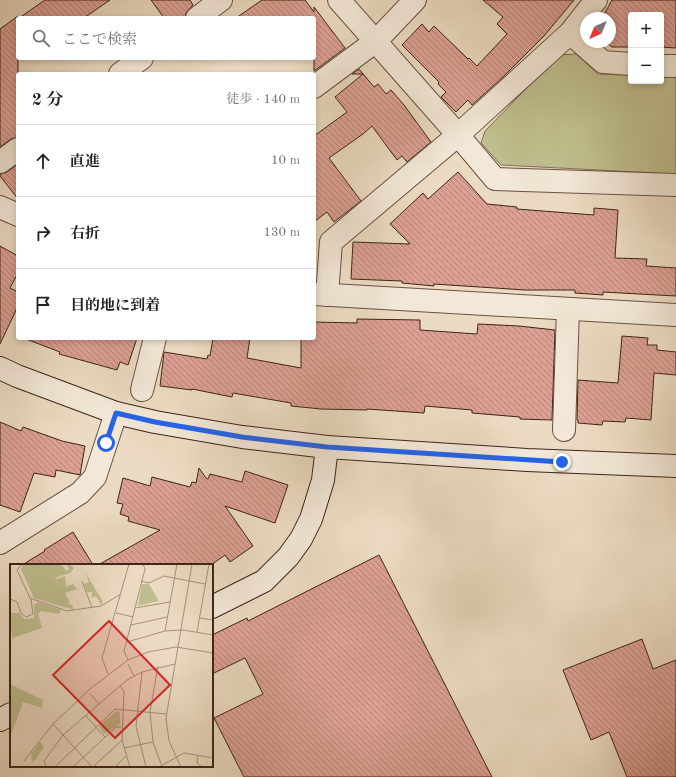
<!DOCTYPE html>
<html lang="ja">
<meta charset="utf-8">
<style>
body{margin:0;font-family:"Old Standard TT","Noto Serif JP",serif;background:#f2f2f2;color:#202124}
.controls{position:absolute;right:12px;top:12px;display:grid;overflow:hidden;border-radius:4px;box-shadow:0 2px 6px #0003}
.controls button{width:36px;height:36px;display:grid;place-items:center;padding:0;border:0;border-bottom:1px solid #e0e0e0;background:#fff;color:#202124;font:20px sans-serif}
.compass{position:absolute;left:580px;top:12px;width:36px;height:36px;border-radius:50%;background:#fff;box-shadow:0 2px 6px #0003;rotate:224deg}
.stop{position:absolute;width:12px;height:12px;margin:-9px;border:3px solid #2563eb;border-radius:50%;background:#fff}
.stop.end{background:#2563eb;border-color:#fff;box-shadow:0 1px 4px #0008}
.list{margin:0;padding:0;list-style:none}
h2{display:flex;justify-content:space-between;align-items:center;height:52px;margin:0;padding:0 16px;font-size:17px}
h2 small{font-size:13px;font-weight:400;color:#757577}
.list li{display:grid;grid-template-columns:26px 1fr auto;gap:12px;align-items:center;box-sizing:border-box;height:72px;padding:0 16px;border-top:1px solid #e0e0e0}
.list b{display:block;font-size:15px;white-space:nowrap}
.list em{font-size:13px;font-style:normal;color:#757577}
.icon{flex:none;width:22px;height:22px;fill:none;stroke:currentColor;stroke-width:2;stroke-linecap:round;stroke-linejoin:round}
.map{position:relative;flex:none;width:676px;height:777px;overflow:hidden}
.search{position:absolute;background:#fff;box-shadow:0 2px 6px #0003;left:16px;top:16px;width:300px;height:44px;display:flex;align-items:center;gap:10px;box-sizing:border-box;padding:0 14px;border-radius:4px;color:#757577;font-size:15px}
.panel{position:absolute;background:#fff;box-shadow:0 2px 6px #0003;left:16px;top:72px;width:300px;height:268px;border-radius:4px}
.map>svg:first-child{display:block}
.green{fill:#bfbe8e;stroke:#7e7053}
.building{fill:url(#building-back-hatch);stroke:#3e2318}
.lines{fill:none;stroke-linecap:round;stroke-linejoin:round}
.street-casing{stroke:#6a5143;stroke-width:24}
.secondary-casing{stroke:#3e2318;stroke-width:24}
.street{stroke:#f3e8d8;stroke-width:22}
.secondary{stroke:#f3e8d8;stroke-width:22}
.route{stroke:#2563eb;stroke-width:5}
.inset-road{fill:none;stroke:#a6917f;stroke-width:1}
.view{fill:#d62828;fill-opacity:0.15;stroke:#d62828;stroke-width:2}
.inset-edge{fill:none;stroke:#3e2318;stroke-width:2}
</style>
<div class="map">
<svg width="676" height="777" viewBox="0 0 676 777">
<defs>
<pattern id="building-back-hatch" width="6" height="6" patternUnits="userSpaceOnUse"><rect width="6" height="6" fill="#dca094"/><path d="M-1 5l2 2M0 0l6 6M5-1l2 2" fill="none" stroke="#b48278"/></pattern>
</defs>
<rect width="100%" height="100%" fill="#ecdbc3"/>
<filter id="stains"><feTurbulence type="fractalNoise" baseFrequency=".005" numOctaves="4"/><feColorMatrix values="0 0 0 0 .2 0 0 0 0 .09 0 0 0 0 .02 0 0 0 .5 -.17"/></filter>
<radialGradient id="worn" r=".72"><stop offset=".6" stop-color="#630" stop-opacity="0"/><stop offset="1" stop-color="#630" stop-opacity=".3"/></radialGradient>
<!-- green -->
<polygon class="green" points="576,54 598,74 631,75 631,81 661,81 661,76 676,77 676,174 501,165 481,143 485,131 559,55"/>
<!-- building -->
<g class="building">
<polygon points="45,0 110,0 84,18 19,18"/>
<polygon points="151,0 190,0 193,5 186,13 185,18 164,18"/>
<polygon points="262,0 305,0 314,12 314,7 345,48 314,71 314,18 236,18"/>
<polygon points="483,0 574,0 544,36 503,77 472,105 468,100 456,112 441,97 446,92 438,84 439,82 402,45 422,24 429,32 434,26 468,59 469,58 477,66 507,34 497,24 503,17"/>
<polygon points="612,0 676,0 676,48 661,47 661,15 631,15 631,47 612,47 605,42 610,42 610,18 602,18"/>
<polygon points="18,16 18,137 11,139 0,147 0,29"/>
<polygon points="359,69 374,87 378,84 386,94 391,90 404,105 431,142 407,162 402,156 397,160 372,126 363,134 329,158 361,201 334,222 327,212 314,222 314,136 347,112 335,97 363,74 352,74"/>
<polygon points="18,164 18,199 0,176 0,174 7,172"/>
<polygon points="458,172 487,204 517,207 517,209 594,215 594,208 618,210 615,258 647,259 646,266 676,268 676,296 603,292 603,295 575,293 575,290 525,290 434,284 434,286 402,283 402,281 351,279 353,242 410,244 390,224 423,193 428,199"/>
<polygon points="0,246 18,256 18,273 10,288 18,292 18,306 0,344"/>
<polygon points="357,319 420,320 420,330 477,334 478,324 519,326 555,330 552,420 520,419 520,417 472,413 472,410 425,406 424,413 367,409 367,410 321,409 291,406 291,403 233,393 232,397 192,389 192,390 160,386 164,352 207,359 208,355 210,356 213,338 250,338 247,358 301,368 301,338 314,338 314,322 357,323"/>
<polygon points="622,336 648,338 647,345 657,345 657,350 676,352 676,375 654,373 651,420 626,418 625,422 603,421 602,425 578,423 578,420 577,420 578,380 618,383"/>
<polygon points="26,338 137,338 128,365 120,362 117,370 59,354 60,352 26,339"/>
<polygon points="0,422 21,431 23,427 62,441 85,446 80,475 56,470 55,477 34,473 20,512 0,505"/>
<polygon points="199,468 206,478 208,479 210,474 242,482 245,471 288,485 275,523 225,506 253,546 230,562 225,555 211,565 98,565 160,530 128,521 129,517 120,514 123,504 117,503 123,478 150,486 152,477 190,487 192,482 196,483"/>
<polygon points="73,532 93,565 22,565 45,551 44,550"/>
<polygon points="379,555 492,777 244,777 214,718 263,694 245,658 212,674 212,635 247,618 248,621"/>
<polygon points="642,639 653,669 676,660 676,777 627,777 609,732 591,740 563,670"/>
</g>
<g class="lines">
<!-- street casing -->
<g class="street-casing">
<g id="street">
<polyline points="339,0 458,135 495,179 676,185"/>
<polyline points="197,18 221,0"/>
<polyline points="570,33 603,62 631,64"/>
<polyline points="661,66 676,66"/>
<polyline points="120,74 142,58"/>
<polyline points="314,87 376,41 415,0"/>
<polyline points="0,162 18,149"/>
<polyline points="0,207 18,215"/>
<polyline points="314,294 676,315"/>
<polyline points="327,295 331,242 458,135 570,33 596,0"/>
<polyline points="142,390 155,338"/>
<polyline points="564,430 568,309"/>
<polyline points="0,543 80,493 95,477 116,413"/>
</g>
</g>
<!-- secondary casing -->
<g class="secondary-casing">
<g id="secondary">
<polyline points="0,368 17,376 116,413 155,422 242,437 327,447 527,460 676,466"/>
<polyline points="212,607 264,581 288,557 301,539 311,519 316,503 323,480 327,447"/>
<polyline points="0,720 11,714"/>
</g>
</g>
<!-- street -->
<use href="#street" class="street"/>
<!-- secondary -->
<use href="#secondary" class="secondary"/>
</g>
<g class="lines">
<!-- route -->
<polyline class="route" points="106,443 116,413 155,422 242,437 327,447 562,462"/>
</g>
<!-- overview -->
<g transform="translate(10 564)">
<rect width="203" height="203" fill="#ecdbc3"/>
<path d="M37,0h13l6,6h3l-2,-5 2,-1 5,4 -4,5 -16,5 -8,-3 -2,-6zM75,8l18,30 -2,3 -5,-9 -4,2v-6h-5l-3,-8 5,-2zM55,12l1,11 7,-3 4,5 -12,4 5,10h-6v-9l-5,-3 -2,-12zM30,178l4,5 -11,16 -2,-9z" fill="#bfbe8e"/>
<path d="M13,0h24l-3,5 2,6 11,4 2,11 5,4v8l8,3 2,5 -40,-12 -13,-29zM28,38l23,8 -2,4 -18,-3 -3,3 4,14 -30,10 -2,-25h9l6,6 9,-1v-13zM0,120l33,16 -1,8 -19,-6 -13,35z" fill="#bfbe8e"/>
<path d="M132,20h7l10,17 -21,5zM106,147l4,1v12l-16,10 -5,-8z" fill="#bfbe8e"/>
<path class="inset-road" d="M12,0l-5,6 13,28 37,13 34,-5 20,-12M72,17l10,27M131,17l8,2 15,-7 41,8M0,35l7,3 4,11 5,4 7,-3 -2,-15M125,44l35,-6M106,49l17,4M189,54l14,2M121,61l36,-8M155,67l12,-67M187,68l12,-68M117,78l38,-11 18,-1 30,5M118,96l-4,-9 21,-82 -2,-5M118,100l6,12M148,102l-8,46 3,30 8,22M132,108l-6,54 10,41M98,110l-6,-16 27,-94M110,122l4,5 -2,49 8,27M80,130l9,10M76,152l19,21M43,160l39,43M114,184l29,-6M188,192l-1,7 5,4M14,197l29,-37 37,-35 38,-29 20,-8 28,-5 37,6M36,203l-2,-6 19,-26 64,-55 15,-8 33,-8M45,203l60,-58 51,5M63,203l43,-40h5M83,203l29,-27M105,203l11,-11M149,203l25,-14 29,5M171,203l-12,-26 -3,-23 26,-154"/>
<path class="view" d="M99,57l61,64 -55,53 -62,-63z"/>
<rect width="203" height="203" class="inset-edge"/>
</g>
<rect width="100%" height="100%" filter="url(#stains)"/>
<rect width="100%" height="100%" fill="url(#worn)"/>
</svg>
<div class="controls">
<button>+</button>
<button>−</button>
</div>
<svg class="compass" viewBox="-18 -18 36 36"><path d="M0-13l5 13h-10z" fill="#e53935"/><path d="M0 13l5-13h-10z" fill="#757577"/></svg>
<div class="stop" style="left:106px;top:443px"></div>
<div class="stop end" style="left:562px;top:462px"></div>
<div class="search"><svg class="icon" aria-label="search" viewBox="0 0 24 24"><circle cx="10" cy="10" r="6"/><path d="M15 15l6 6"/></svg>ここで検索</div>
<section class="panel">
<h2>2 分<small>徒歩 · 140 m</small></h2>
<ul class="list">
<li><svg class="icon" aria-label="ahead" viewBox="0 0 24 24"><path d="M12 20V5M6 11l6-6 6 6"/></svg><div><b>直進</b></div><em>10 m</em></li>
<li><svg class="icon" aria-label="right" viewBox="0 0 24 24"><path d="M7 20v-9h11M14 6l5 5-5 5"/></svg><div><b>右折</b></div><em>130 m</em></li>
<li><svg class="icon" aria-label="arrive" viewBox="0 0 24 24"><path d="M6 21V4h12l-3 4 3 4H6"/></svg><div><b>目的地に到着</b></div></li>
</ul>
</section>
</div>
